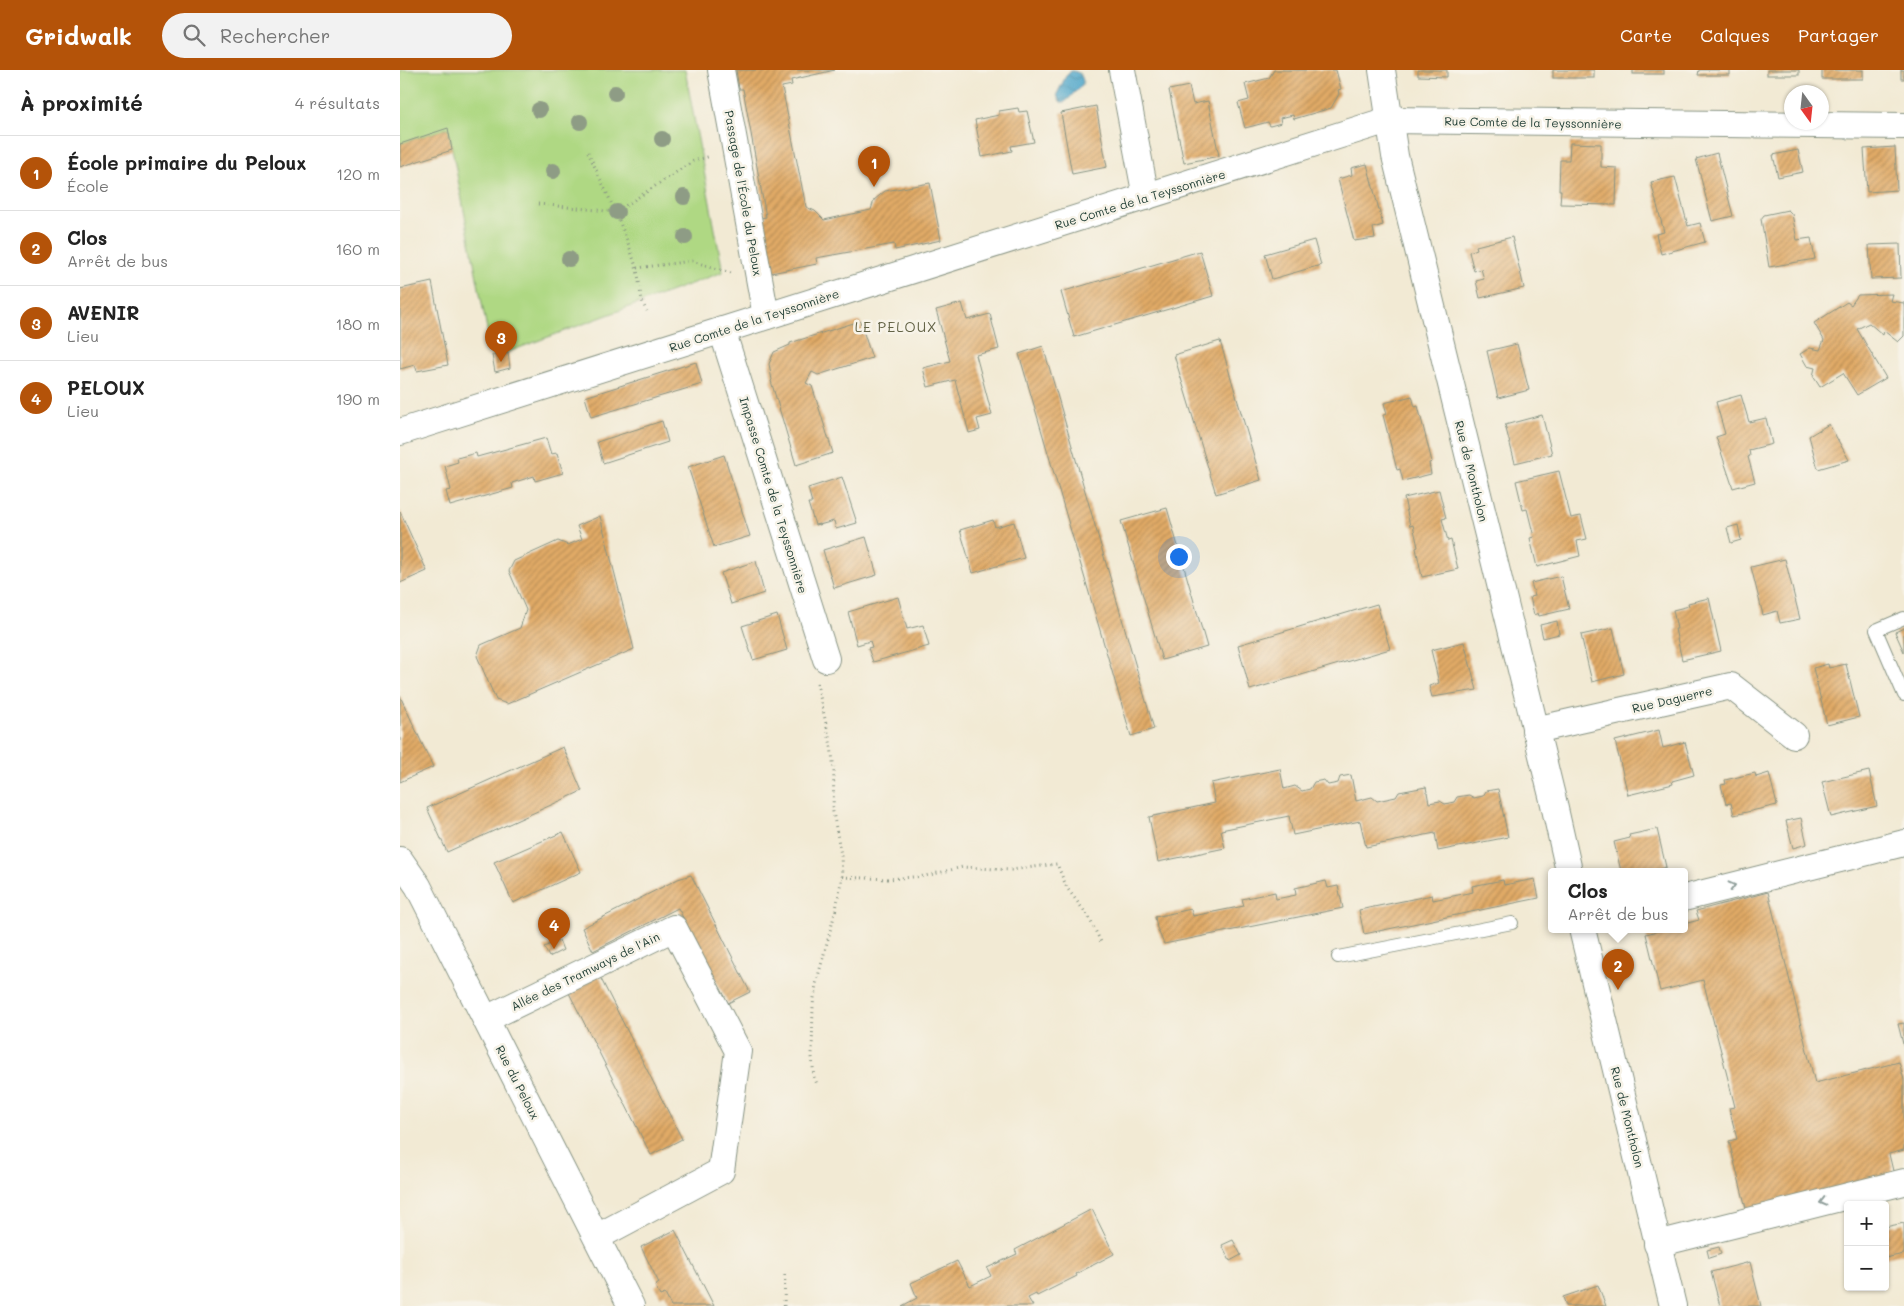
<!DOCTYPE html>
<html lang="fr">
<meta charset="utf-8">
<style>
body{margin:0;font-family:Mali,sans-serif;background:#f2f2f2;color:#222}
.controls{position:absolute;right:15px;bottom:15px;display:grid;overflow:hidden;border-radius:5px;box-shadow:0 1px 4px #0004}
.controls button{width:45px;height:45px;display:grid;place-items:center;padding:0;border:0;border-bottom:1px solid #e0e0e0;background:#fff;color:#222;font:25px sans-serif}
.compass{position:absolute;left:1384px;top:15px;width:45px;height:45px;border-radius:50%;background:#fff;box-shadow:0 1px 4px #0004;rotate:165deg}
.you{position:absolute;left:778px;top:486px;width:18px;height:18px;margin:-12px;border:4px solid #fff;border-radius:50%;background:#1a73e8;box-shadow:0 0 0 8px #1a73e833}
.badge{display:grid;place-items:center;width:32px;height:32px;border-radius:50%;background:#b45309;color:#fff;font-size:16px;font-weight:700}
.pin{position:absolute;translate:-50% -41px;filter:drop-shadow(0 1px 2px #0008)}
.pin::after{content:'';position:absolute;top:26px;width:18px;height:15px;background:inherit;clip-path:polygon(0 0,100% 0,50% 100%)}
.popup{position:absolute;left:1148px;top:798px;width:140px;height:65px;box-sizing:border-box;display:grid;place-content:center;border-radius:5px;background:#fff;filter:drop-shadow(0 1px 4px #0005);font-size:16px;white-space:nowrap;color:#767676}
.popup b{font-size:19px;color:#222}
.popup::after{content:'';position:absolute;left:50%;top:100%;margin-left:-10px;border:10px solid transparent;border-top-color:#fff}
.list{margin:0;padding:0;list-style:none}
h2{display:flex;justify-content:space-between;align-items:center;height:65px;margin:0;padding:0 20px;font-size:21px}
h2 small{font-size:16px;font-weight:400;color:#767676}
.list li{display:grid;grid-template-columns:32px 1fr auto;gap:15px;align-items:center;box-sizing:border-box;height:75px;padding:0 20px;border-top:1px solid #e0e0e0}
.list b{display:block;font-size:19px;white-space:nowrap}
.list p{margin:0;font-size:16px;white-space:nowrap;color:#767676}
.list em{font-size:16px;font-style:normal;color:#767676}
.icon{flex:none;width:28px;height:28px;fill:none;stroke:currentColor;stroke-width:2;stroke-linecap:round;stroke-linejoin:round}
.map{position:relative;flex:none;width:1504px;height:1236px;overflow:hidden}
header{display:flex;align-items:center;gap:30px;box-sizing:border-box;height:70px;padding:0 25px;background:#b45309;color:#fff}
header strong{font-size:24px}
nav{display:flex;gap:28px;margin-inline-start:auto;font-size:18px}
.search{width:350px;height:45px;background:#f2f2f2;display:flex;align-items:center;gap:12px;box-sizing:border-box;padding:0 18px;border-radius:28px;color:#767676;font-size:19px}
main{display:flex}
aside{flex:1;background:#fff}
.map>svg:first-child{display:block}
.green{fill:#afd883;stroke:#678a5c}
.water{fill:url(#water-waves);stroke:#36727f}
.building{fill:url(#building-hatch)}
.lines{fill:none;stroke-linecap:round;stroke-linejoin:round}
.service-casing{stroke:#889484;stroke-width:14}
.minor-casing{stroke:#889484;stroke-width:28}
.path{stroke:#889484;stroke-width:3;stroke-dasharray:1 4;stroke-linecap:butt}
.service{stroke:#fff;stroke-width:12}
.minor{stroke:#fff;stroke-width:26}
.tree{fill:#8e9c85}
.oneway{stroke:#8f9e9a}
.labels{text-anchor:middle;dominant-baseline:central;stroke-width:5;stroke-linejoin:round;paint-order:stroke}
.street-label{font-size:12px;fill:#1f3d34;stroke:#f7f3e8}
.neighbourhood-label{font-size:14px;letter-spacing:1px;fill:#636346;stroke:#f7f3e8}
</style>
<header>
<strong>Gridwalk</strong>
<div class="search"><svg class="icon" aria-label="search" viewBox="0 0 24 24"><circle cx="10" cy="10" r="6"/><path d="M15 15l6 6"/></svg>Rechercher</div>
<nav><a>Carte</a><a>Calques</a><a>Partager</a></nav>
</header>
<main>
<aside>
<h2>À proximité<small>4 résultats</small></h2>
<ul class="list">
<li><span class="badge">1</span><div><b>École primaire du Peloux</b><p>École</p></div><em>120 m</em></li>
<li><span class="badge">2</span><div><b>Clos</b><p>Arrêt de bus</p></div><em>160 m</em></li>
<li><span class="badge">3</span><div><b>AVENIR</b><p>Lieu</p></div><em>180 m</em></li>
<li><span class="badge">4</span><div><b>PELOUX</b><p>Lieu</p></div><em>190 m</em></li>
</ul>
</aside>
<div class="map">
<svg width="1504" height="1236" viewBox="0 0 1504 1236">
<defs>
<pattern id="water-waves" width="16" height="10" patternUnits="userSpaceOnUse" patternTransform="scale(1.25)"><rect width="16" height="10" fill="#4da6ca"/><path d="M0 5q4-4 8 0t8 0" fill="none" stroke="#3f88a5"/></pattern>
<pattern id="building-hatch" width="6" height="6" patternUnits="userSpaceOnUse" patternTransform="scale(1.25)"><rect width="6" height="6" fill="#e1aa66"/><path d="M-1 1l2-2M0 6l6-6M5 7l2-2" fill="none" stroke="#b68c55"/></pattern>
</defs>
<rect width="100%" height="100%" fill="#f7f3e8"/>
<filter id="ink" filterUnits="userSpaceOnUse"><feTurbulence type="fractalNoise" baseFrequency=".02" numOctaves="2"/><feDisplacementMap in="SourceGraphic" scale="10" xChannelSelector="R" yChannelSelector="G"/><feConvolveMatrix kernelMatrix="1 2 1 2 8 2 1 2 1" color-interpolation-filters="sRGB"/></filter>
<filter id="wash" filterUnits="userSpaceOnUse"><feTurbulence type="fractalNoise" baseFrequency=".0096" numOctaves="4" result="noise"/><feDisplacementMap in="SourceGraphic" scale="20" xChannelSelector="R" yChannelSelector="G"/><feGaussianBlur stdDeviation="1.12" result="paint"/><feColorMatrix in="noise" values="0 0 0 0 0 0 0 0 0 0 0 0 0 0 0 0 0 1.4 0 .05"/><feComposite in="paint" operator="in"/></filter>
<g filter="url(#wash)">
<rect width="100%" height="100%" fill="#f2ead4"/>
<!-- green -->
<polygon class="green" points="0,0 285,0 323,202 108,282 92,285 48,58 0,74"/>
<!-- water -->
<path class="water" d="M671,1c8,0 12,5 12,12 -3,5 -5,6 -9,10 -5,5 -13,18 -17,1l9,-18z"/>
<g id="blocks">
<!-- building -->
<g class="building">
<polygon points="336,0 435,0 391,10 392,15 382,17 406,137 415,141 424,150 471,140 474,130 485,121 530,113 541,170 495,180 494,174 416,188 417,194 371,203 361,148 366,147 343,19 339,19"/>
<polygon points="874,0 936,0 941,19 938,20 939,24 931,38 894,49 893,45 880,48 881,53 870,56 868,52 845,58 838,33 849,30 845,14 869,8"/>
<polygon points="1018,0 1047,0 1047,7 1018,6"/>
<rect x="1153" y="0" width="41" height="8"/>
<rect x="1233" y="0" width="31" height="4"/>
<polygon points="1299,0 1330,0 1330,5 1298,5"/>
<rect x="1367" y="0" width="32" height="5"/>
<rect x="1422" y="0" width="41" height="9"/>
<rect x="1501" y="0" width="3" height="9"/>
<polygon points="789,16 793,34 808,31 819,86 784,93 769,20"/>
<polygon points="696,36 707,97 672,104 661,43"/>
<polygon points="618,38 619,42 627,41 634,72 611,76 612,81 582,87 575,50 599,45 599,41"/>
<polygon points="48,58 52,80 0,97 0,74"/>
<polygon points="1170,73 1201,74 1201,97 1217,98 1216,135 1160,134 1161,120 1159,120 1160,90 1169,90"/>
<polygon points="1495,77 1497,120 1467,122 1464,79"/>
<polygon points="1398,80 1403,102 1378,107 1373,85"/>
<polygon points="1317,83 1333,146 1312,151 1296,89"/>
<polygon points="967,94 983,155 973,158 975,168 954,171 938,109 952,105 951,98"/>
<polygon points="1275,107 1288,156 1300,153 1305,172 1261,184 1256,164 1264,162 1251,112"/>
<polygon points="1388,140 1392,144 1397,170 1411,168 1415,189 1369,197 1361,149 1364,145"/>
<polygon points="1112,167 1124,218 1080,228 1076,211 1084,209 1081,199 1074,201 1069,182 1077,179 1076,176"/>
<polygon points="914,170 921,195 872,209 865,184"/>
<polygon points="1500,174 1501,208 1471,209 1469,175"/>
<polygon points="800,181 813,226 674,267 661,222"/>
<polygon points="32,212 48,295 17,301 15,295 0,299 0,219"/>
<polygon points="1492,224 1490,231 1504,233 1504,266 1498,272 1484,261 1483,265 1469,253 1457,259 1486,308 1457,325 1443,303 1420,317 1413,306 1415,298 1407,296 1400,284 1410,278 1420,280 1424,270 1414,253 1447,232 1451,235 1458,225"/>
<polygon points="562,233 567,250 590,244 599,279 576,285 592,345 577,349 580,360 569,363 555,310 528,317 523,298 550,291 536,240"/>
<polygon points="460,251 472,288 418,305 412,302 406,313 412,316 433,383 396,395 371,311 372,310 369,294 374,282 390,275 390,273"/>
<polygon points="820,271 861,410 816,424 774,285"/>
<polygon points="1117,274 1129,320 1098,328 1087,281"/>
<polygon points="643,276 754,659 731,666 619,284"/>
<polygon points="108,282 110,298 95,302 92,285"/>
<polygon points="296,292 302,314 191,347 185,327"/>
<polygon points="1341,325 1349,352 1366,348 1372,374 1349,380 1350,386 1348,387 1355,412 1333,418 1316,367 1325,364 1316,332"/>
<polygon points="1012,326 1015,337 1018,336 1032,392 1029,393 1031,404 1003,411 1000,399 997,400 983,345 987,344 984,333"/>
<polygon points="1142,345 1152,384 1115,393 1105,355"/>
<polygon points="262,351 268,372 203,393 197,372"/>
<polygon points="1429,354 1449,390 1418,399 1409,366"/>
<polygon points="146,368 151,384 157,383 163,403 135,411 134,406 112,413 113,418 50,436 46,421 51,420 45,396 58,392 57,388 76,383 77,387"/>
<polygon points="324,385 350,466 314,477 288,397"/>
<polygon points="1159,401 1171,448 1181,446 1187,469 1177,471 1180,486 1137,497 1130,468 1134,467 1127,439 1123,440 1116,411"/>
<polygon points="442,407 457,453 436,459 434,451 419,455 419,454 415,455 408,433 412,433 408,418"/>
<polygon points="1039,420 1046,448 1042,449 1048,471 1051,470 1058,499 1022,507 1016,478 1018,477 1013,455 1010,456 1004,428"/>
<polygon points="767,438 807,577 762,590 721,451"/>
<polygon points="0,441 27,501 0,513"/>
<polygon points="200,446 234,579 107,634 96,630 77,586 81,575 120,558 126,540 109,501 114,491 158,471 168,475 182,469 177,456"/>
<polygon points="593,450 595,457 614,452 624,488 573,503 560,460"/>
<polygon points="1338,455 1341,470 1331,473 1327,458"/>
<polygon points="466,467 477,505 434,518 423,480"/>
<polygon points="1385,489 1400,549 1380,553 1377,541 1363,545 1351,497"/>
<polygon points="356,491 364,523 331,534 321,503"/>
<polygon points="1161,506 1169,539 1139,546 1138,543 1134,545 1130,527 1135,526 1131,513"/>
<polygon points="498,527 507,559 523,555 529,576 473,592 468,578 472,577 470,571 457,575 448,542"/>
<polygon points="1309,528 1321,581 1282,590 1275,559 1277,559 1273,540 1289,536 1288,533"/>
<polygon points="977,534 990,579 850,620 838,575"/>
<polygon points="377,545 387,580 353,590 342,556"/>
<polygon points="1157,551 1159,564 1143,568 1140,555"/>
<polygon points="1213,558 1224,604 1192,612 1181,565"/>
<polygon points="1504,558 1504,582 1495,562"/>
<polygon points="1064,572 1077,620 1032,627 1029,616 1039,613 1031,580"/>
<polygon points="1428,594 1429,598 1446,594 1459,647 1427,655 1413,598"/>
<polygon points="0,626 33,697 0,712"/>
<polygon points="1259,660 1263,678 1285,672 1294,705 1272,711 1273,714 1228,725 1215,671"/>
<polygon points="163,677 182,721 47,782 27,738"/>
<polygon points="880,699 884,719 895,716 902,721 910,719 914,712 924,710 928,715 938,713 940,707 951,705 956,731 972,727 977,731 996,727 999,722 1026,717 1029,733 1040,731 1045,734 1054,732 1057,727 1069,725 1074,728 1083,726 1086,721 1098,719 1108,767 1038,781 1035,763 966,777 960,751 893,765 889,746 821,760 825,778 758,792 749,747 815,733 811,713"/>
<polygon points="1469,701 1477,736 1431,747 1422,712"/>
<polygon points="1355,703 1356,707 1369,703 1377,735 1334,745 1331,733 1326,734 1321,715 1326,714 1325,710"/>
<polygon points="1401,748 1407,774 1393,778 1386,751"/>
<polygon points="1257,759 1266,797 1252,801 1221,801 1214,772 1230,768 1229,765"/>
<polygon points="163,762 181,802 113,833 94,792"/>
<polygon points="291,805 350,922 328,933 278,838 193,881 182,858 278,809"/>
<polygon points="1135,809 1139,828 964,864 959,840 1032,825 1033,830 1073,822 1072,816 1103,810 1104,815"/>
<polygon points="926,811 928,818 938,816 943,838 764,874 757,858 755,847 791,839 793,846 844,836 842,829 875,822 876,829 896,825 895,818"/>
<polygon points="1368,822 1415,1013 1499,992 1504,1010 1504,1080 1489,1084 1494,1105 1347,1142 1329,1071 1337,1069 1329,1038 1335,1037 1303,910 1260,921 1246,864 1266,859 1284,859 1284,854 1299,850 1296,841"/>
<polygon points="159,870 163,880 149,887 144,877"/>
<polygon points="198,903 282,1069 251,1085 167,919"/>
<polygon points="1504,953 1504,974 1503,974 1498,954"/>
<polygon points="692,1139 714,1184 676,1204 677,1206 637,1226 636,1224 628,1228 633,1236 502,1236 517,1228 511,1213 557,1191 570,1216 591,1206 587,1198 617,1184 615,1180"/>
<polygon points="1504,1153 1504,1184 1485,1188 1485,1157"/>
<polygon points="275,1160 314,1236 271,1236 265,1224 260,1226 255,1216 259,1213 241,1177"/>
<polygon points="833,1170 841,1185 830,1191 822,1175"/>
<polygon points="1319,1177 1321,1184 1309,1188 1307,1180"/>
<polygon points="1350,1192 1361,1236 1320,1236 1311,1202"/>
<polygon points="1198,1215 1206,1236 1166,1236 1163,1227"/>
</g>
</g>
</g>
<g filter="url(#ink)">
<use href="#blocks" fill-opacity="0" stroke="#889484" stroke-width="1"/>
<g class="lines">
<!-- service casing -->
<g class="service-casing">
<g id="service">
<polyline points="1504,548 1476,560 1504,625"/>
<polyline points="938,887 1112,853"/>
</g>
</g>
<!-- minor casing -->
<g class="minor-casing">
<g id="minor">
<polyline points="321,0 366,246"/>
<polyline points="722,0 746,127"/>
<polyline points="982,0 995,86 1153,730 1169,801"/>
<polyline points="322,260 426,589"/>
<polyline points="0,362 988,50 1504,56"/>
<polyline points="1135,660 1331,616 1394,665"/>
<polyline points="0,790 18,816 231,1236"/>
<polyline points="1284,828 1504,773"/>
<polyline points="1182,859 1273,1236"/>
<polyline points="86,949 274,858 338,981 321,1101 197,1167"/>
<polyline points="1257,1174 1504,1112"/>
</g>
</g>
<!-- path -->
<g class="path">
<path d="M188,82c17,38 36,75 48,115 5,15 2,30 11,44"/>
<polyline points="138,134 216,142 293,91 311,86"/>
<polyline points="237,198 292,191 331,203"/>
<polyline points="417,613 431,676 434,700 433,742 441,785 442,807 436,839 416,914 413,935 412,987 414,1007 417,1014"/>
<polyline points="442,807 488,809 525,806 563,797 611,800 657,794 667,818 688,846 701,872"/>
<polyline points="384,1236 385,1202"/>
</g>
<!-- service -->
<use href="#service" class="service"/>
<!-- minor -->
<use href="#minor" class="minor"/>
</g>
<!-- trees -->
<g class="tree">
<circle cx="215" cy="23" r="8"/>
<circle cx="139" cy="40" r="8"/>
<circle cx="180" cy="52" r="8"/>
<circle cx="262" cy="69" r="8"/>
<circle cx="153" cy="101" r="8"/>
<circle cx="284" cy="127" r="8"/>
<circle cx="217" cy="142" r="8"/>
<circle cx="285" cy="167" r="8"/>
<circle cx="169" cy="189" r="8"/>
</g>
<!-- one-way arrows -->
<defs><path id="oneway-chevron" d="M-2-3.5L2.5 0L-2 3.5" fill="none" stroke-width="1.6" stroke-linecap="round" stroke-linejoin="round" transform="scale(1.25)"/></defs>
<g class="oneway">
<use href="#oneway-chevron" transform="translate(1332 816) rotate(-14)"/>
<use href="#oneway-chevron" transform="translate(1423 1132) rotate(166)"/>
</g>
</g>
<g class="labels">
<!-- street labels -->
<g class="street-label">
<text transform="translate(1133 52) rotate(1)">Rue Comte de la Teyssonnière</text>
<text transform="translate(344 123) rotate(80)">Passage de l'École du Peloux</text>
<text transform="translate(740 129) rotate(-17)">Rue Comte de la Teyssonnière</text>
<text transform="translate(354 250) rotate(-18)">Rue Comte de la Teyssonnière</text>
<text transform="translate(1072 401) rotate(76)">Rue de Montholon</text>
<text transform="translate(374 425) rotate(73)">Impasse Comte de la Teyssonnière</text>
<text transform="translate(1272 629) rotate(-13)">Rue Daguerre</text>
<text transform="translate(185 901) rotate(-26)">Allée des Tramways de l'Ain</text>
<text transform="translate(118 1012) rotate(63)">Rue du Peloux</text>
<text transform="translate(1228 1047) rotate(76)">Rue de Montholon</text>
</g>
<!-- neighbourhood labels -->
<g class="neighbourhood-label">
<text x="496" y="256">LE PELOUX</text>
</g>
</g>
</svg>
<div class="controls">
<button>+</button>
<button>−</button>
</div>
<svg class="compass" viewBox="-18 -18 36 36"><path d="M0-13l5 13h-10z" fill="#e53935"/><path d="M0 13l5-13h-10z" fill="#767676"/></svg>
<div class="you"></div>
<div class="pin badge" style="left:474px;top:117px">1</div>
<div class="pin badge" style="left:1218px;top:920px">2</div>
<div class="popup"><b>Clos</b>Arrêt de bus</div>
<div class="pin badge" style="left:101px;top:292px">3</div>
<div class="pin badge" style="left:154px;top:879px">4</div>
</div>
</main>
